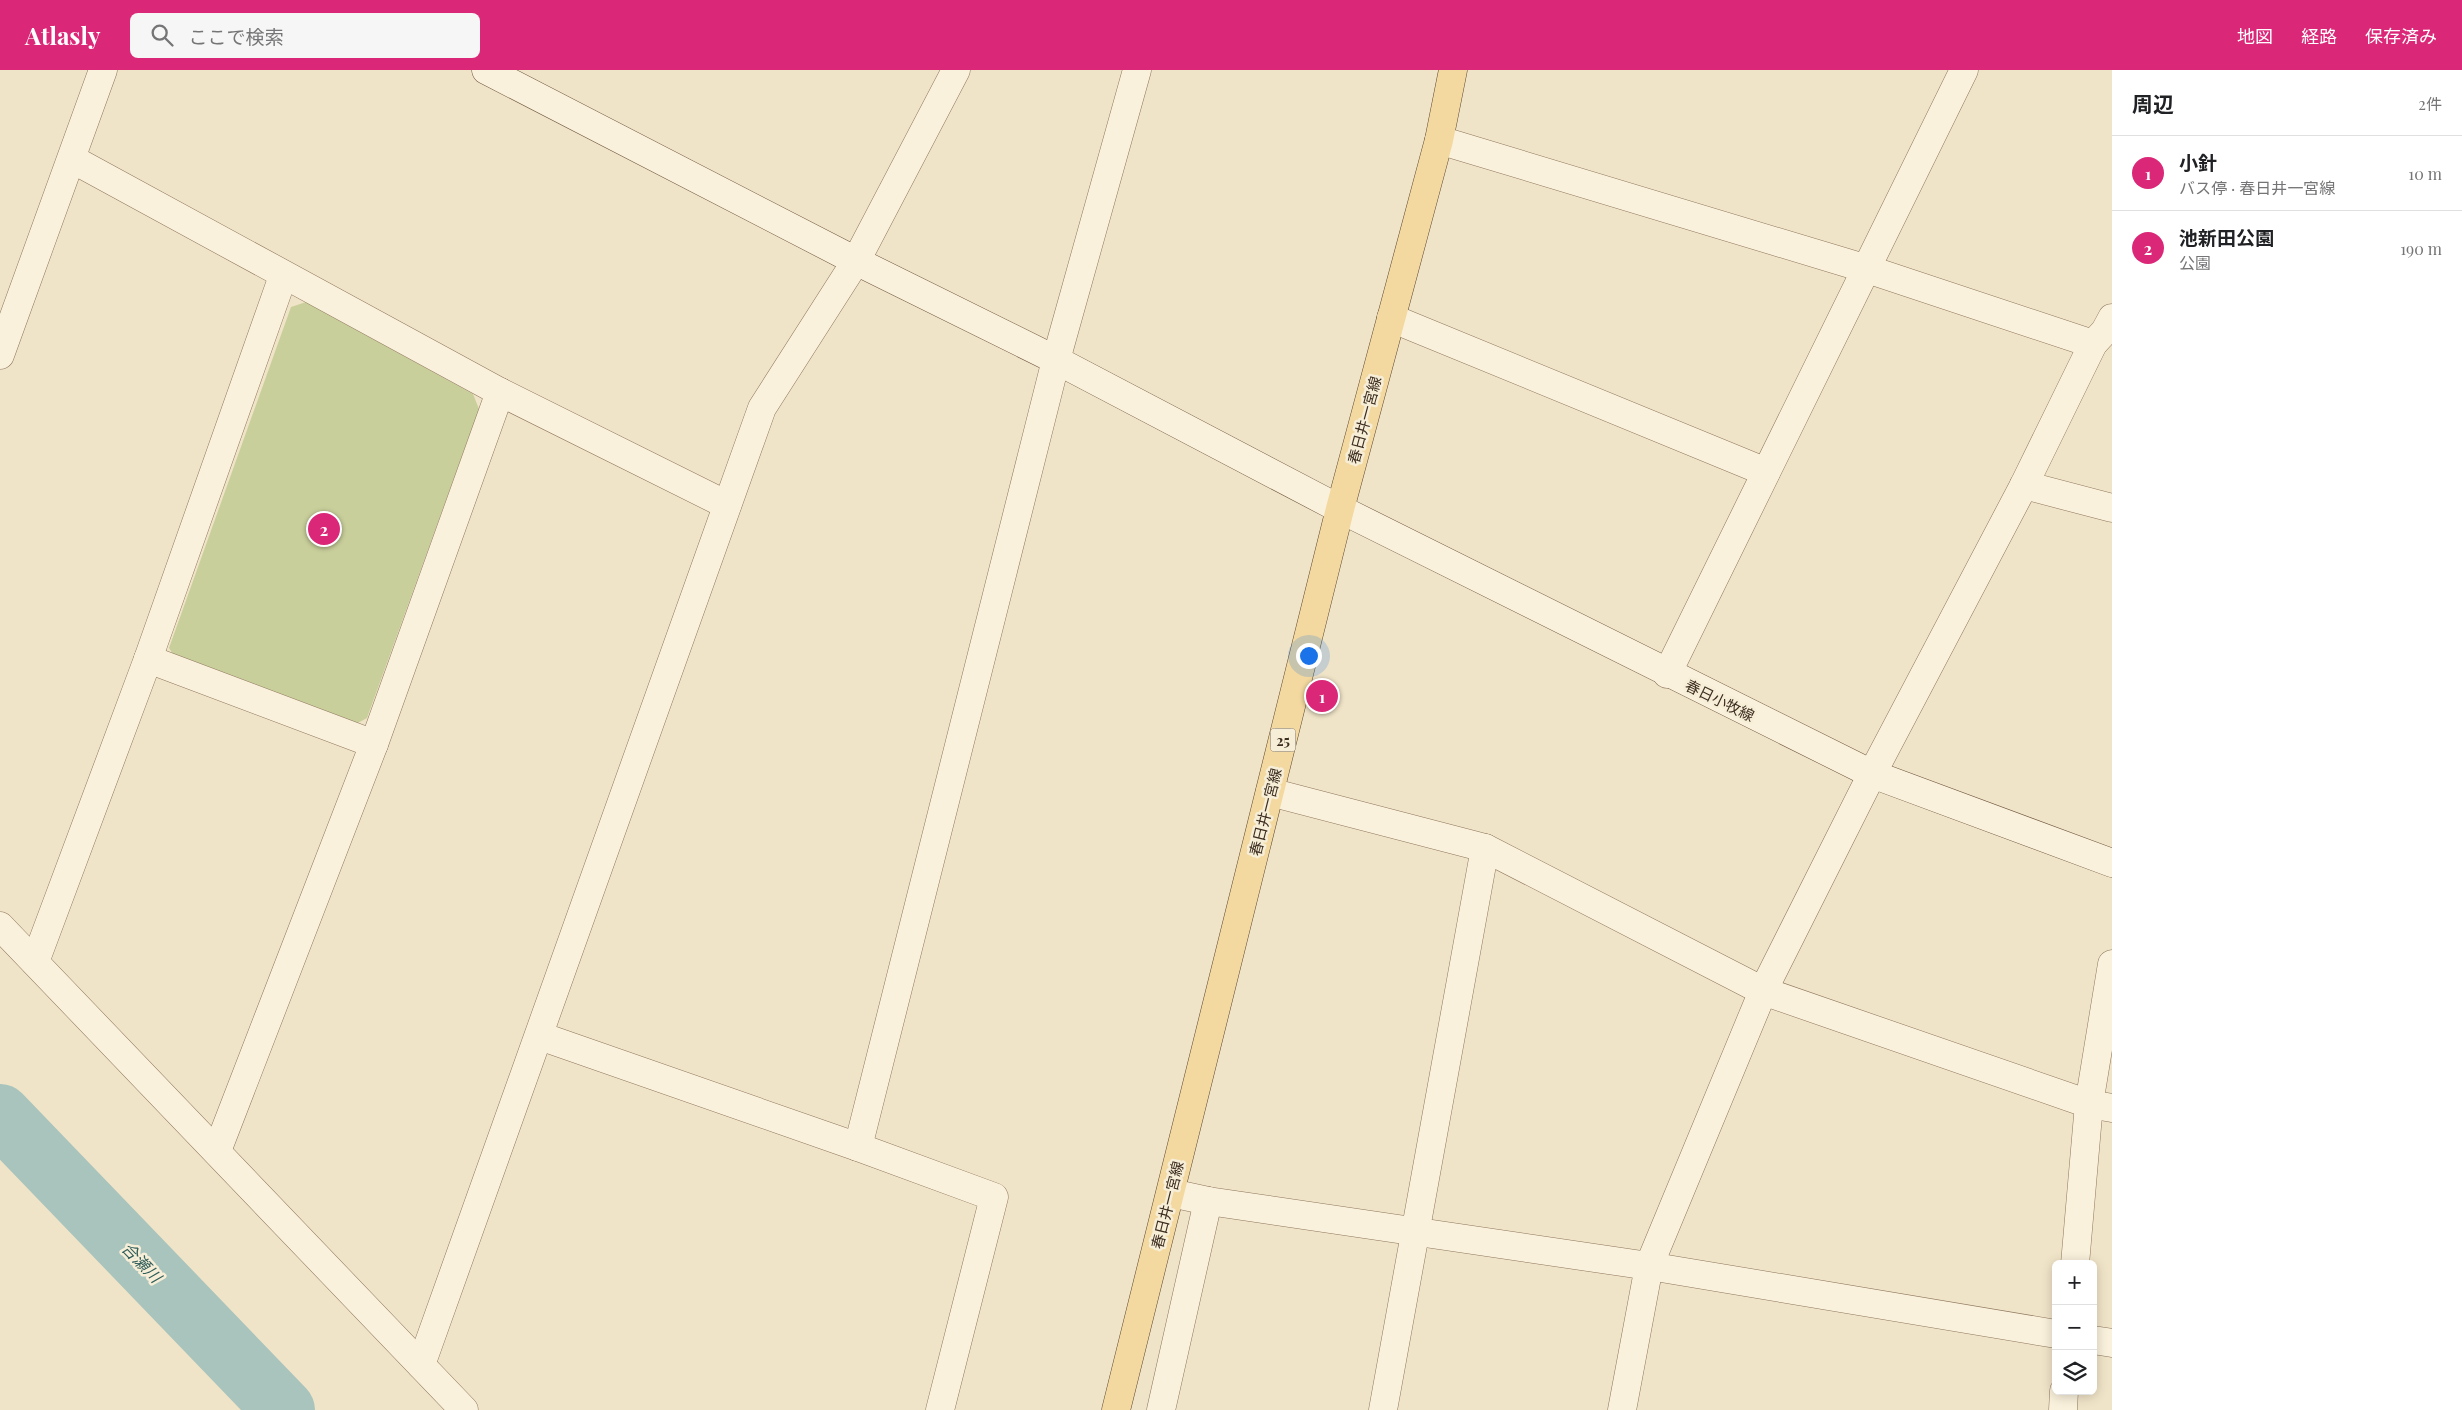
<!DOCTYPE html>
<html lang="ja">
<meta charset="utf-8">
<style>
body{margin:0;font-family:"Playfair Display","Noto Sans JP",serif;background:#f6f6f6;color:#202124}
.controls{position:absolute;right:15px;bottom:15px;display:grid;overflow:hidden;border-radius:8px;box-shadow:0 2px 12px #0003}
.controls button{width:45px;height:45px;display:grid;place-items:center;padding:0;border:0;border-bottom:1px solid #e0e0e0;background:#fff;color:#202124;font:25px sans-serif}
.you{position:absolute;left:1308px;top:585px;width:18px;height:18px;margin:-12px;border:4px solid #fff;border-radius:50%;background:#1a73e8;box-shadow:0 0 0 8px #1a73e833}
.badge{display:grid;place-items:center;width:32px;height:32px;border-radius:50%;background:#db2777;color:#fff;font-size:16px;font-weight:700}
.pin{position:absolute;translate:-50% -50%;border:2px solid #fff;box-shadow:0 1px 5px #0006}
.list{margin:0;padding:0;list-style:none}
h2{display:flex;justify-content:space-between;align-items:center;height:65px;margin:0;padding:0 20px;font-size:21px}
h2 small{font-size:16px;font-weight:400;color:#757577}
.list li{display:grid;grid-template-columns:32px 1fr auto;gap:15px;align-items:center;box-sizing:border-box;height:75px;padding:0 20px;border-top:1px solid #e0e0e0}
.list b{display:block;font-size:19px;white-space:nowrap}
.list p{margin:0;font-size:16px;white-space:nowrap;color:#757577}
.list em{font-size:16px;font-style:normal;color:#757577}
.icon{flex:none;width:28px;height:28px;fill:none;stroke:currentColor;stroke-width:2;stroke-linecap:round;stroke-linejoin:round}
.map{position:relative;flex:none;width:2112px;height:1340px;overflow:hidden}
header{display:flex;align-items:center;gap:30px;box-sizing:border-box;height:70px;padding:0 25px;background:#db2777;color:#fff}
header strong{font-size:24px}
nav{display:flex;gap:28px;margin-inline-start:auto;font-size:18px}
.search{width:350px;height:45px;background:#f6f6f6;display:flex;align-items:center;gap:12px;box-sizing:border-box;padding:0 18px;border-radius:8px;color:#757577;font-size:19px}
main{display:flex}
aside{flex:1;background:#fff}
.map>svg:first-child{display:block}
.green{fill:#c9cf9b}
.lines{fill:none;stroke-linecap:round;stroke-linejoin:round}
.river{stroke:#a9c4bc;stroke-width:62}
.street-casing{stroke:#8d765c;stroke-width:29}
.secondary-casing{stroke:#6f573f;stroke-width:29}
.primary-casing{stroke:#5b4430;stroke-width:29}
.street{stroke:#faf1dc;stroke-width:28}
.secondary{stroke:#faf1dc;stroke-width:28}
.primary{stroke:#f3d9a0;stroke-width:28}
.labels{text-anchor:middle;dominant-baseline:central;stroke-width:5;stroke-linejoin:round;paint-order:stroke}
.shield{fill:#f7eed8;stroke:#756857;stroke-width:1}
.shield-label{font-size:14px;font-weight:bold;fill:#3d2e20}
.street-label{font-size:15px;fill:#3d2e20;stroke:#f7eed8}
.water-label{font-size:16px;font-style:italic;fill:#2f5d5a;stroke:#f7eed8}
</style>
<header>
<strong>Atlasly</strong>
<div class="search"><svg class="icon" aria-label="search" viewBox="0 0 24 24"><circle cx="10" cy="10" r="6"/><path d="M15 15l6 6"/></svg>ここで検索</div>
<nav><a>地図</a><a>経路</a><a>保存済み</a></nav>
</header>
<main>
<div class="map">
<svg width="2112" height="1340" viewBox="0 0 2112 1340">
<rect width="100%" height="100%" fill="#f0e4c8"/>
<!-- green -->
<polygon class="green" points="306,232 473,324 479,339 367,648 354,655 178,592 169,578 291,237"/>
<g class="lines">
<!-- river -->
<polyline class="river" points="0,1045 284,1340"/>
<!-- street casing -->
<g class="street-casing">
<g id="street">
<polyline points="1439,70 1867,199 2093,274"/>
<polyline points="72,89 500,322 727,435"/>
<polyline points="1391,248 1766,402"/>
<polyline points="0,285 103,0"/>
<polyline points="2024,415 2112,438"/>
<polyline points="148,589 374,674"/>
<polyline points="1667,604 1964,0"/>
<polyline points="1270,722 1485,778"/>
<polyline points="0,856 464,1340"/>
<polyline points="35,892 148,589 283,206"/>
<polyline points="540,966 858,1077 994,1127 940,1340"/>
<polyline points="858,1077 1056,290 1137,0"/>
<polyline points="217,1081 374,674 500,322"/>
<polyline points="1171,1123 1208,1131 1649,1196 2056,1264"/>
<polyline points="2075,1194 2089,1034 2112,894"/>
<polyline points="2093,1270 2112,1273"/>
<polyline points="421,1295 762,338 856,191 956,0"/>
<polyline points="1161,1340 1208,1131"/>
<polyline points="1383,1340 1485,778 1763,921 2089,1034 2112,1038"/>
<polyline points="1622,1340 1649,1196 1763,921 1872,704 2024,415 2093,274 2105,261 2112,248"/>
<polyline points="2063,1340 2064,1321"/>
</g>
</g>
<!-- secondary casing -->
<g class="secondary-casing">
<polyline id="secondary" points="486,0 856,191 1056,290 1340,439 1872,704 2112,793"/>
</g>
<!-- primary casing -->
<g class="primary-casing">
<polyline id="primary" points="1116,1340 1340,439 1439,70 1453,0"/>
</g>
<!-- street -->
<use href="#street" class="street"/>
<!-- secondary -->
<use href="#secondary" class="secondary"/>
<!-- primary -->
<use href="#primary" class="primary"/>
</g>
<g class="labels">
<!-- shield labels -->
<rect class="shield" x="1270.5" y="658.5" width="25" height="23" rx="4"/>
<g class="shield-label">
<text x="1283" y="670">25</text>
</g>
<!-- street labels -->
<g class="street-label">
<text transform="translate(1364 350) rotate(-75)">春日井一宮線</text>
<text transform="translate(1720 630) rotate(26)">春日小牧線</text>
<text transform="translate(1265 742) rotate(-76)">春日井一宮線</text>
<text transform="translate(1167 1135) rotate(-76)">春日井一宮線</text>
</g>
<!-- water labels -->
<g class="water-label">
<text transform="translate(142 1192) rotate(46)">合瀬川</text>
</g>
</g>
</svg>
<div class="controls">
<button>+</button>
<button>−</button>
<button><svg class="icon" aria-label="layers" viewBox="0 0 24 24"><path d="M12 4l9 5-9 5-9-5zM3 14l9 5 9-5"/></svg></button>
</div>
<div class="you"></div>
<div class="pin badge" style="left:1322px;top:626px">1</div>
<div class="pin badge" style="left:324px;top:459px">2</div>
</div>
<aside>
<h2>周辺<small>2件</small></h2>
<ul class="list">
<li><span class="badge">1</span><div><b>小針</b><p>バス停 · 春日井一宮線</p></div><em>10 m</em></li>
<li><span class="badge">2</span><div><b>池新田公園</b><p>公園</p></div><em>190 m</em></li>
</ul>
</aside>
</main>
